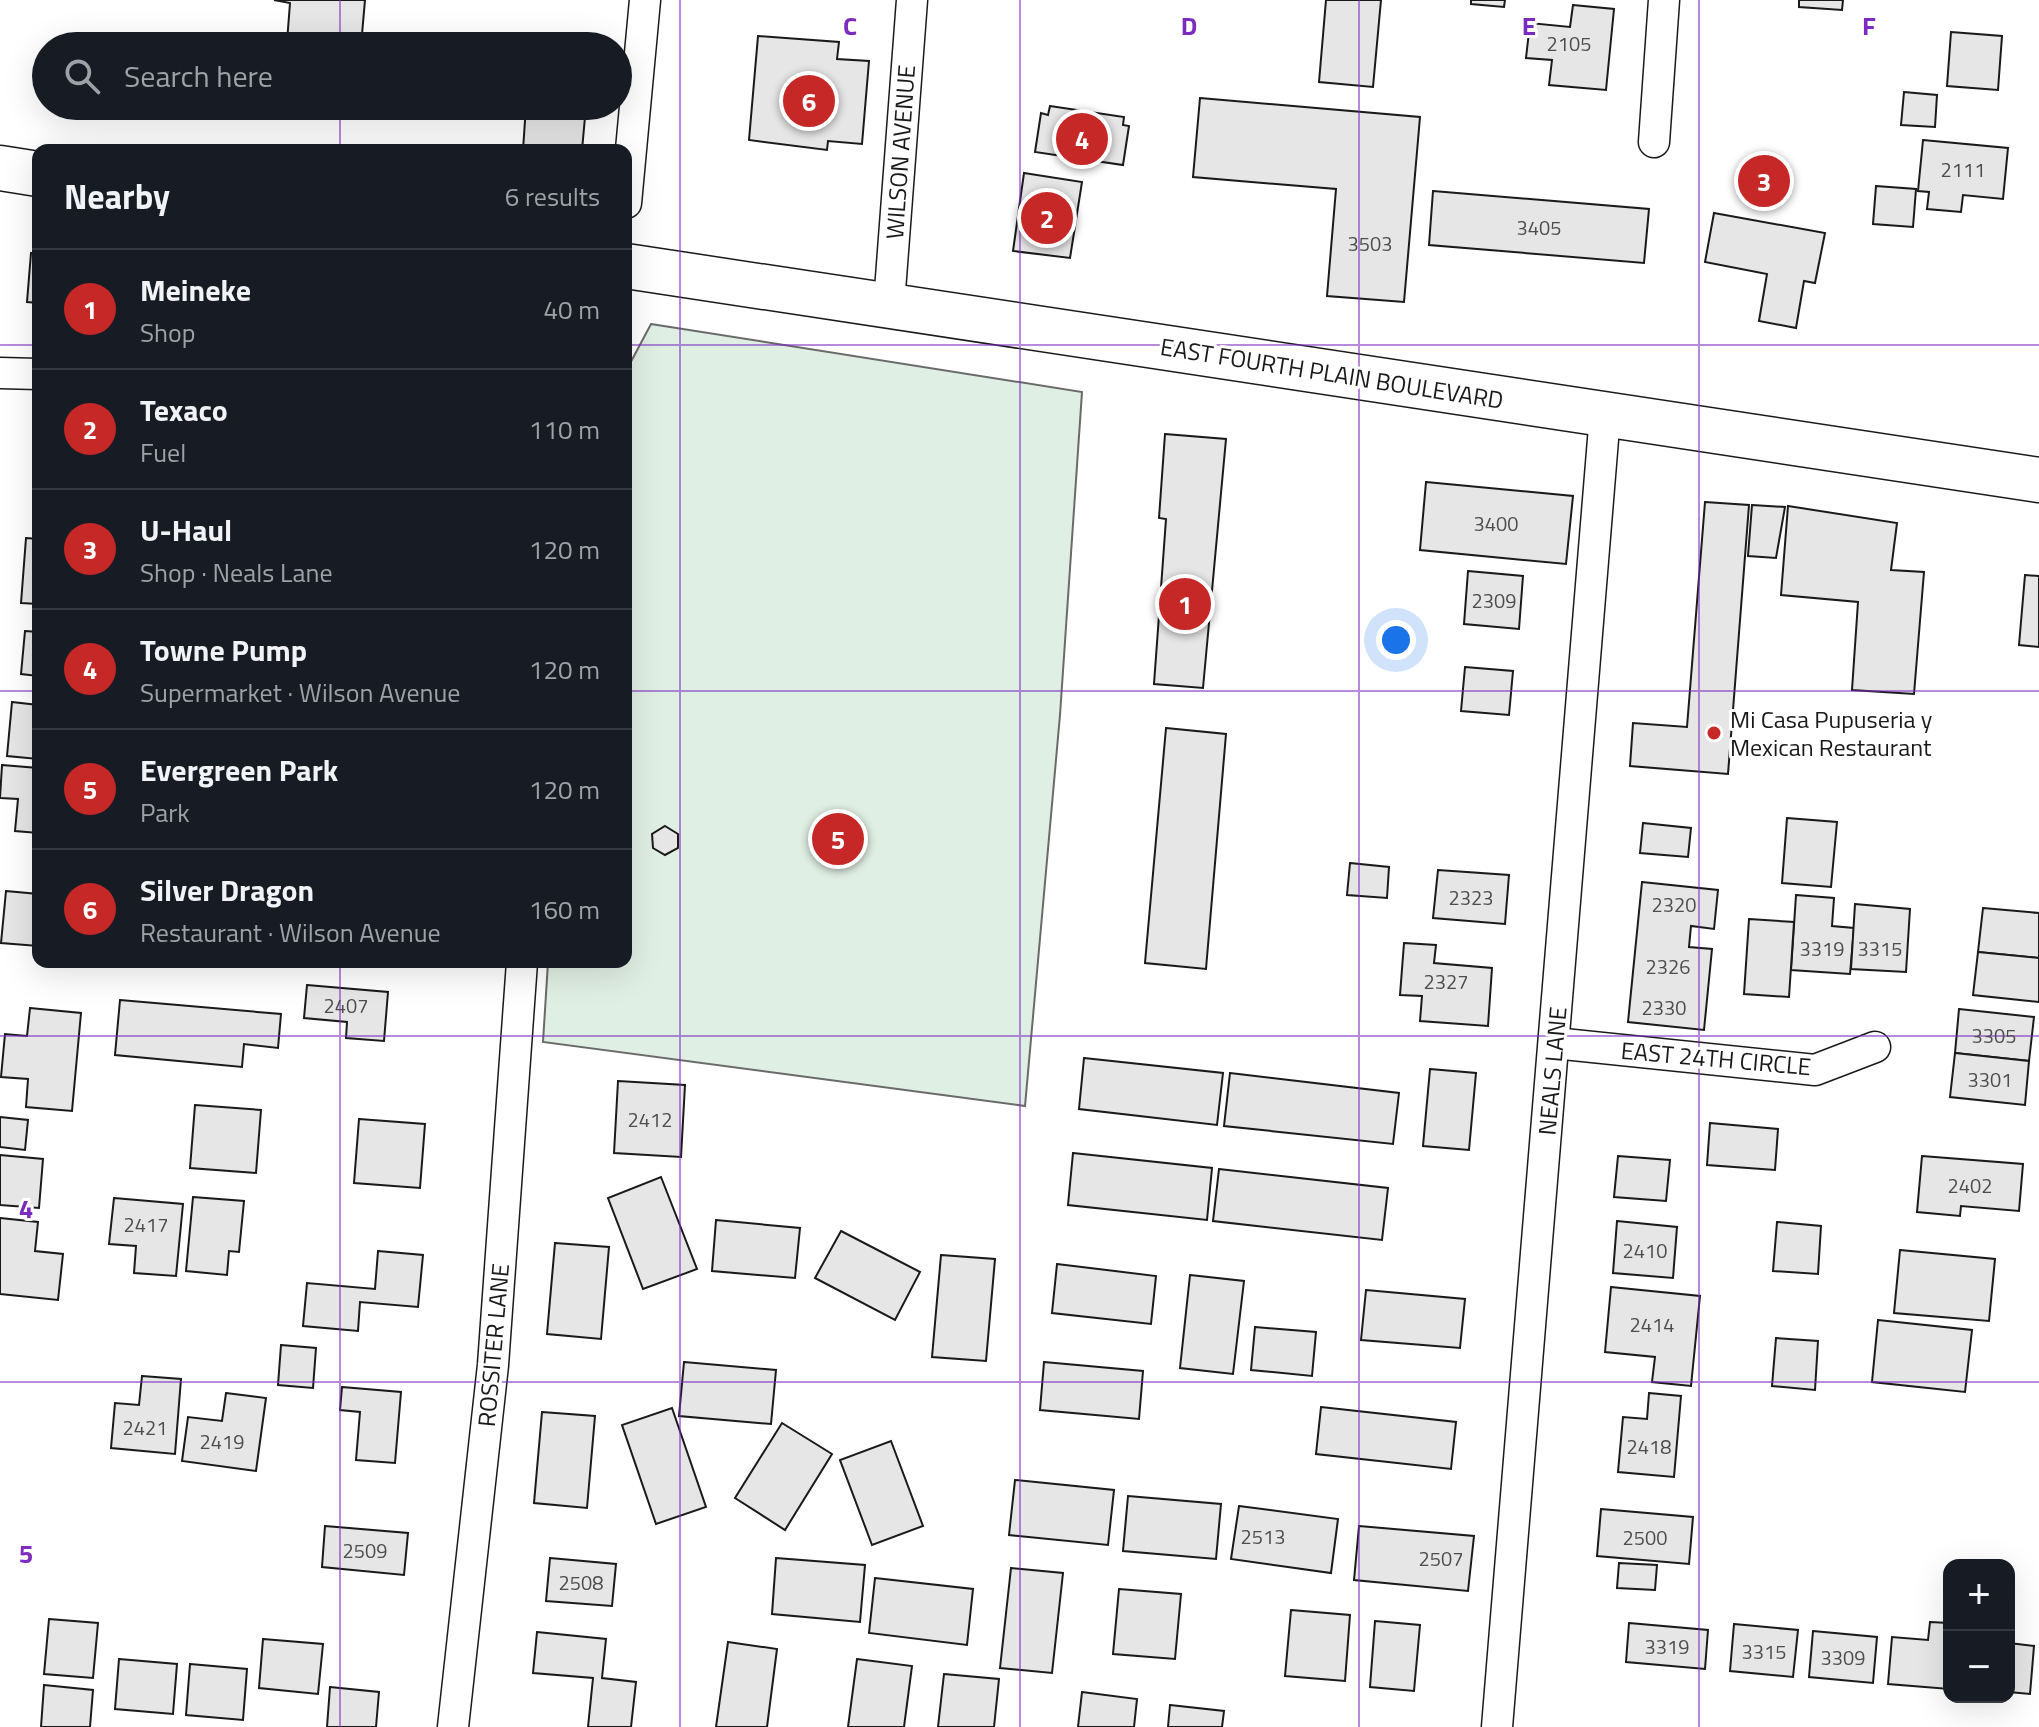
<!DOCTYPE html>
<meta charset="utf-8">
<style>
body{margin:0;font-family:"Titillium Web",sans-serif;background:#20242c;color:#f1f3f6}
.controls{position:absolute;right:24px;bottom:24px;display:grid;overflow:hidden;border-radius:16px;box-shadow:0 8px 32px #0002}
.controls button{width:72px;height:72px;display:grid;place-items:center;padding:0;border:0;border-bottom:2px solid #363941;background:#171b24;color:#f1f3f6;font:40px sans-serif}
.you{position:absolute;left:1396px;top:640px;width:28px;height:28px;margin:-20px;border:6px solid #fff;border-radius:50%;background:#1a73e8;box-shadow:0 0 0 12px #1a73e833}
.badge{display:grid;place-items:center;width:52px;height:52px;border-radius:50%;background:#c62828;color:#fff;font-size:26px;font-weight:700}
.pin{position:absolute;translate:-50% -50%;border:4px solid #fff;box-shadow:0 2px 8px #0006}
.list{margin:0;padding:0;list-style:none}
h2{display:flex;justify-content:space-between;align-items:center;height:104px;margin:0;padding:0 32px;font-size:34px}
h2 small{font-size:26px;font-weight:400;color:#9ea1a6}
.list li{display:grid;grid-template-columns:52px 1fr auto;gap:24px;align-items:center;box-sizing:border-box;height:120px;padding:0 32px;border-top:2px solid #363941}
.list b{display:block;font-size:30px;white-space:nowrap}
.list p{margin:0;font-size:26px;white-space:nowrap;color:#9ea1a6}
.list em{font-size:26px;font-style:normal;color:#9ea1a6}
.icon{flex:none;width:44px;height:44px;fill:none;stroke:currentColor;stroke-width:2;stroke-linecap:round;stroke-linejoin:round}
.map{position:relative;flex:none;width:2039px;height:1727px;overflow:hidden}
.search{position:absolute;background:#171b24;box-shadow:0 8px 32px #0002;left:32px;top:32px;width:600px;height:88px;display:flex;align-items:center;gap:20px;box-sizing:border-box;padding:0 28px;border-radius:44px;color:#9ea1a6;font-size:30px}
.panel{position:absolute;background:#171b24;box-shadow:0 8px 32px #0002;left:32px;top:144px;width:600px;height:824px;border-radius:16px}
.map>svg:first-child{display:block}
.green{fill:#e0efe3;stroke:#6a6a6a;stroke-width:2}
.building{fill:#e6e6e6;stroke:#1a1a1a;stroke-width:2}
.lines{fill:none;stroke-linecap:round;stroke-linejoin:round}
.street-casing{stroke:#1a1a1a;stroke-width:33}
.secondary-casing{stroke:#1a1a1a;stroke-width:47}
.street{stroke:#fff;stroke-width:30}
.secondary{stroke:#fff;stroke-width:44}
.grid{fill:none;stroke:#7b2cbf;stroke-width:2;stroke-opacity:0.55}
.poi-dot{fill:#c62828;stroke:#fff;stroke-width:3}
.labels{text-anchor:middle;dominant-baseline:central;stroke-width:6;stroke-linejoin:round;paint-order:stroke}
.number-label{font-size:20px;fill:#4d4d4d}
.street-label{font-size:24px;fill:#1a1a1a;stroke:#fff}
.poi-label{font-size:24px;fill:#1a1a1a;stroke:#fff;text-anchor:start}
.grid-label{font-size:26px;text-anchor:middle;font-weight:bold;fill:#7b2cbf;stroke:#fff;stroke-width:6;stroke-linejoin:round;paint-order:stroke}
</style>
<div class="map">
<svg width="2039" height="1727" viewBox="0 0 2039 1727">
<rect width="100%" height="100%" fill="#fff"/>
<!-- green -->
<polygon class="green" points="651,324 1082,392 1060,715 1025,1106 543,1042 548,962 626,962 626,371"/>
<!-- building -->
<g class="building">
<polygon points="274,0 365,0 361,46 287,42 290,3"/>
<polygon points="1326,0 1381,0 1373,87 1319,82"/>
<polygon points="1471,0 1505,0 1504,7 1471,4"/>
<polygon points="1799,0 1843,0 1842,10 1799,7"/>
<polygon points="1573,5 1614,9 1606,90 1549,85 1552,60 1526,58 1530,23 1570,27"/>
<polygon points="1951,32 2002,36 1998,90 1947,86"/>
<polygon points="434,33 493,38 492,46 432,46"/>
<polygon points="758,36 839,42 837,59 869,61 862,144 828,141 827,150 749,140"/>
<polygon points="1904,92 1937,95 1935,127 1901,125"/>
<polygon points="1200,98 1420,117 1404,302 1327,296 1336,189 1193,177"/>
<polygon points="526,106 586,106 582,150 523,150"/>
<polygon points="1050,106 1124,117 1123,125 1129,126 1123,165 1035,152 1041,113 1048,115"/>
<polygon points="1923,140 2008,148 2003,199 1963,195 1961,212 1927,209 1929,192 1918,191"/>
<polygon points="1024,173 1082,182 1070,258 1013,251"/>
<polygon points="1876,186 1916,189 1913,227 1873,224"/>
<polygon points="1433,191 1649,209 1644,263 1429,245"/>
<polygon points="1714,213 1825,233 1815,283 1804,281 1796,328 1759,321 1767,274 1705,262"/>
<polygon points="31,253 38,254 38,303 27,302"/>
<polygon points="1165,434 1226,439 1203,688 1154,684 1166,519 1159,518"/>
<polygon points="1426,482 1573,496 1566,564 1420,550"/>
<polygon points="1705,502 1749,505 1728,774 1630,766 1633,723 1687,727"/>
<polygon points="1752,505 1785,507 1776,558 1748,556"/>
<polygon points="1788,506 1897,523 1891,570 1924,572 1914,694 1852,690 1858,602 1781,595"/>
<polygon points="26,538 38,539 38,604 21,603"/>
<polygon points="1468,571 1523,576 1519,629 1464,624"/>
<polygon points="2025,575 2039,576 2039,647 2019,645"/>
<polygon points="25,631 38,632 38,676 21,674"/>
<polygon points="1465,667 1513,671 1509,715 1461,711"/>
<polygon points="12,702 38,705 38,759 7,756"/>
<polygon points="1166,728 1226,734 1206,969 1145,963"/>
<polygon points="2,765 38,768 38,833 15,831 18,799 0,798"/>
<polygon points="1787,818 1837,822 1831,887 1782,883"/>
<polygon points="1643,823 1691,828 1688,857 1640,853"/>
<polygon points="665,826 678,834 678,848 665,855 653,848 652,834"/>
<polygon points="1350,863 1389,867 1387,898 1347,895"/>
<polygon points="1438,870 1509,875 1505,924 1433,918"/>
<polygon points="1642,882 1718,890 1714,929 1691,926 1689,947 1712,949 1704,1030 1628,1022"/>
<polygon points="6,891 38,894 38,946 1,943"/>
<polygon points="1796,895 1834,898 1832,926 1854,928 1850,974 1791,970"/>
<polygon points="1855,904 1910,909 1906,972 1851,969"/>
<polygon points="1983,908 2039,913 2039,958 1978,952"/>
<polygon points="1749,919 1794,922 1789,997 1744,994"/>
<polygon points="1404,943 1436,945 1434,963 1492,968 1488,1026 1420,1021 1422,996 1400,995"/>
<polygon points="1978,952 2039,958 2039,1002 1973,995"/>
<polygon points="307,985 388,992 384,1041 346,1038 347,1022 304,1018"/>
<polygon points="120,1000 281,1014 278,1048 244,1044 242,1067 115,1055"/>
<polygon points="30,1008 81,1013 72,1111 26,1107 28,1079 1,1077 5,1034 27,1036"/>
<polygon points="1959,1009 2034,1017 2029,1061 1955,1053"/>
<polygon points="1955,1053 2029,1061 2025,1105 1950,1097"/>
<polygon points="1084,1058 1223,1073 1217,1125 1079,1109"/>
<polygon points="1430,1069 1476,1073 1469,1150 1423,1146"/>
<polygon points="1230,1073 1399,1093 1393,1144 1224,1126"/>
<polygon points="618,1081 685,1085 681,1157 614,1153"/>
<polygon points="195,1105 261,1110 256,1173 190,1168"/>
<polygon points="0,1117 28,1120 25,1150 0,1147"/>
<polygon points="359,1119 425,1124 420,1188 354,1183"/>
<polygon points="1710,1123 1778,1129 1775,1170 1707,1165"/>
<polygon points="1073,1153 1212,1168 1207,1220 1068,1205"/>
<polygon points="0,1155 43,1159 39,1208 0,1205"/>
<polygon points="1618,1156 1670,1160 1666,1201 1614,1197"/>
<polygon points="1922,1156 2023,1164 2019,1211 1961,1206 1960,1216 1917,1212"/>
<polygon points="1219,1169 1388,1188 1382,1240 1213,1221"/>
<polygon points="661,1177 697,1269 643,1289 608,1198"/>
<polygon points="193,1197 244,1201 239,1252 229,1251 227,1275 186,1271"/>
<polygon points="114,1198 183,1204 176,1276 134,1273 136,1246 109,1244"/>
<polygon points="0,1218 38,1222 35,1251 63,1254 58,1300 0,1294"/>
<polygon points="716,1220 800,1228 795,1278 712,1271"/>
<polygon points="1617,1221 1677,1227 1673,1278 1613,1273"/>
<polygon points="1777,1222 1821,1226 1818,1274 1773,1271"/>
<polygon points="841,1231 920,1272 895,1320 815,1278"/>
<polygon points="555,1243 609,1247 601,1339 547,1334"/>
<polygon points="1900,1250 1995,1259 1989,1321 1894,1313"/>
<polygon points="378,1251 423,1255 418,1307 360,1302 358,1331 303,1326 307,1283 375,1289"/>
<polygon points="941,1255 995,1259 986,1361 932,1357"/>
<polygon points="1057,1264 1156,1276 1151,1324 1052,1313"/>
<polygon points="1190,1275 1244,1281 1233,1374 1180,1368"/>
<polygon points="1611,1287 1700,1296 1691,1386 1652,1382 1655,1357 1605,1352"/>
<polygon points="1366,1290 1465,1299 1460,1348 1361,1340"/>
<polygon points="1878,1320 1972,1330 1965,1392 1872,1382"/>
<polygon points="1255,1327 1316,1332 1312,1376 1251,1370"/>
<polygon points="1776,1338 1818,1341 1815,1390 1772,1386"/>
<polygon points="281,1345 316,1348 313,1388 278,1385"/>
<polygon points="684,1362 776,1370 771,1424 679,1416"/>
<polygon points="1044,1362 1143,1371 1139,1419 1040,1410"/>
<polygon points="142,1376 181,1379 175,1454 111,1448 115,1403 139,1405"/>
<polygon points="342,1387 401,1392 395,1463 356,1460 360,1412 340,1410"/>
<polygon points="226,1393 266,1398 256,1471 182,1461 188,1417 222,1421"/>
<polygon points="1649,1393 1681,1396 1674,1477 1618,1472 1623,1417 1647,1419"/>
<polygon points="1321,1407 1456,1422 1451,1469 1316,1454"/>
<polygon points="672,1408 706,1507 656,1524 622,1425"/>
<polygon points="542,1412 595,1416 587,1508 534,1503"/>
<polygon points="782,1423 832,1454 785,1530 735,1498"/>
<polygon points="891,1441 923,1526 872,1545 840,1460"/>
<polygon points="1015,1480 1114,1490 1108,1545 1009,1535"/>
<polygon points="1128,1496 1221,1504 1216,1559 1123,1551"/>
<polygon points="1239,1506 1338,1519 1331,1573 1231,1559"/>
<polygon points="1601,1509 1693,1517 1689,1564 1597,1556"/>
<polygon points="325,1526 408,1533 404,1575 322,1567"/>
<polygon points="1359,1526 1474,1536 1468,1591 1354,1580"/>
<polygon points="550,1558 616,1564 612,1606 546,1601"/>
<polygon points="776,1558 865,1565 860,1622 772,1614"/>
<polygon points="1619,1563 1657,1565 1655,1590 1617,1588"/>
<polygon points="1011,1568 1063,1573 1052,1673 1000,1668"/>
<polygon points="875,1578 973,1589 967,1645 869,1633"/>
<polygon points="1119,1589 1181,1594 1175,1659 1113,1654"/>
<polygon points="1291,1610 1350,1615 1345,1681 1285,1676"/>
<polygon points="49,1619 98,1623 93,1678 44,1674"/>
<polygon points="1375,1621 1420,1625 1414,1691 1370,1687"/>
<polygon points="1930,1622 1949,1623 1949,1689 1888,1684 1892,1637 1928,1640"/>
<polygon points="1629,1623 1708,1630 1705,1669 1626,1662"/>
<polygon points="1734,1624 1798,1630 1793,1677 1730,1671"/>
<polygon points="1813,1631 1877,1637 1873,1683 1809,1677"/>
<polygon points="537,1632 606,1639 602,1678 636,1682 631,1727 588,1727 593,1678 533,1673"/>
<polygon points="263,1639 323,1644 318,1694 259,1688"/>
<polygon points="728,1642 777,1649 767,1727 716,1727"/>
<polygon points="2009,1643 2034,1646 2030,1694 2009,1692"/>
<polygon points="119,1659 177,1664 173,1714 115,1709"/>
<polygon points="857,1659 912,1666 904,1727 848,1727"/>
<polygon points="190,1664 247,1669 243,1720 186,1715"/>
<polygon points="944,1674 999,1679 994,1727 938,1727"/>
<polygon points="44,1685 93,1690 90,1727 41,1727"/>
<polygon points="330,1687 379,1692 376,1727 327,1727"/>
<polygon points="1082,1692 1137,1699 1134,1727 1078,1727"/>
<polygon points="1170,1705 1224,1711 1222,1727 1168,1727"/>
</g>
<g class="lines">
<!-- street casing -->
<g class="street-casing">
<g id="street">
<polyline points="1654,142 1664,0"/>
<polyline points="626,203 645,0"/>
<polyline points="889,304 912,0"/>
<polyline points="0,373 38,374"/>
<polyline points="1554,1043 1815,1070 1875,1047"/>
<polyline points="453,1727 493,1365 522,962"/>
<polyline points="1497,1727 1605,415"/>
</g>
</g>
<!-- secondary casing -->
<g class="secondary-casing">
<g id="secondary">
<polyline points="0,168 38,174"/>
<polyline points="626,266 2039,480"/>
</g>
</g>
<!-- street -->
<use href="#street" class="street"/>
<!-- secondary -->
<use href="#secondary" class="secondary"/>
</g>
<!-- grid -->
<path class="grid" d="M340,0v46M680,0v1727M1020,0v1727M1359,0v1727M1699,0v1727M340,106v44M0,345h38M626,345h1413M0,691h38M626,691h1413M340,962v765M0,1036h2039M0,1382h2039"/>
<!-- markers -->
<circle class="poi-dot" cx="1714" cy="733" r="8"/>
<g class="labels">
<!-- number labels -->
<g class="number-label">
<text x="1569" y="43">2105</text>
<text x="1963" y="169">2111</text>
<text x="1539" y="227">3405</text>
<text x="1370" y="243">3503</text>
<text x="1496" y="523">3400</text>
<text x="1494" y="600">2309</text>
<text x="1471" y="897">2323</text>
<text x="1674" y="904">2320</text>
<text x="1822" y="948">3319</text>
<text x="1880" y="948">3315</text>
<text x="1668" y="966">2326</text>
<text x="1446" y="981">2327</text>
<text x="346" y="1005">2407</text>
<text x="1664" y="1007">2330</text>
<text x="1994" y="1035">3305</text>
<text x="1990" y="1079">3301</text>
<text x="650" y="1119">2412</text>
<text x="1970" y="1185">2402</text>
<text x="146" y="1224">2417</text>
<text x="1645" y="1250">2410</text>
<text x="1652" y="1324">2414</text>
<text x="145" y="1427">2421</text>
<text x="222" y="1441">2419</text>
<text x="1649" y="1446">2418</text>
<text x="1263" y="1536">2513</text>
<text x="1645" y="1537">2500</text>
<text x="365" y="1550">2509</text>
<text x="1441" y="1558">2507</text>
<text x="581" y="1582">2508</text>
<text x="1667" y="1646">3319</text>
<text x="1764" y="1651">3315</text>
<text x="1843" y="1657">3309</text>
</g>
<!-- street labels -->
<g class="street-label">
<text transform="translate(900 152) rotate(-86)">WILSON AVENUE</text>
<text transform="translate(1332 373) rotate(9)">EAST FOURTH PLAIN BOULEVARD</text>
<text transform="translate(1716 1058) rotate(5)">EAST 24TH CIRCLE</text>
<text transform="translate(1552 1071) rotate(-85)">NEALS LANE</text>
<text transform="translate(493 1345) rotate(-85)">ROSSITER LANE</text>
</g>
<!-- poi labels -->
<g class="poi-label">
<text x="1730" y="719">Mi Casa Pupuseria y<tspan x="1730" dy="28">Mexican Restaurant</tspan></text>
</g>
</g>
<g class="grid-label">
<text x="850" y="35">C</text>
<text x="1189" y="35">D</text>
<text x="1529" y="35">E</text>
<text x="1869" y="35">F</text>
<text x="26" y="1218">4</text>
<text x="26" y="1563">5</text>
</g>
</svg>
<div class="controls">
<button>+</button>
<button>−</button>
</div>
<div class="you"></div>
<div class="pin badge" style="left:1185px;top:604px">1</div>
<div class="pin badge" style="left:1047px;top:218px">2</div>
<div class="pin badge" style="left:1764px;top:181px">3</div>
<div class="pin badge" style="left:1082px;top:139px">4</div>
<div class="pin badge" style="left:838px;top:839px">5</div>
<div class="pin badge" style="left:809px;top:101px">6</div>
<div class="search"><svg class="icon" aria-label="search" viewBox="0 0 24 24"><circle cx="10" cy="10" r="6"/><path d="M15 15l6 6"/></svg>Search here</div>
<section class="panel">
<h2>Nearby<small>6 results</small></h2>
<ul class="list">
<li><span class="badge">1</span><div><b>Meineke</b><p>Shop</p></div><em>40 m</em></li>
<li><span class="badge">2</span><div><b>Texaco</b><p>Fuel</p></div><em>110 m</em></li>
<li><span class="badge">3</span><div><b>U-Haul</b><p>Shop · Neals Lane</p></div><em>120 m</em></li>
<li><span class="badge">4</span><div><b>Towne Pump</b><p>Supermarket · Wilson Avenue</p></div><em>120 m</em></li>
<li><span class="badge">5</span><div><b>Evergreen Park</b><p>Park</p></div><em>120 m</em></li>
<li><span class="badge">6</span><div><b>Silver Dragon</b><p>Restaurant · Wilson Avenue</p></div><em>160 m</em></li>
</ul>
</section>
</div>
